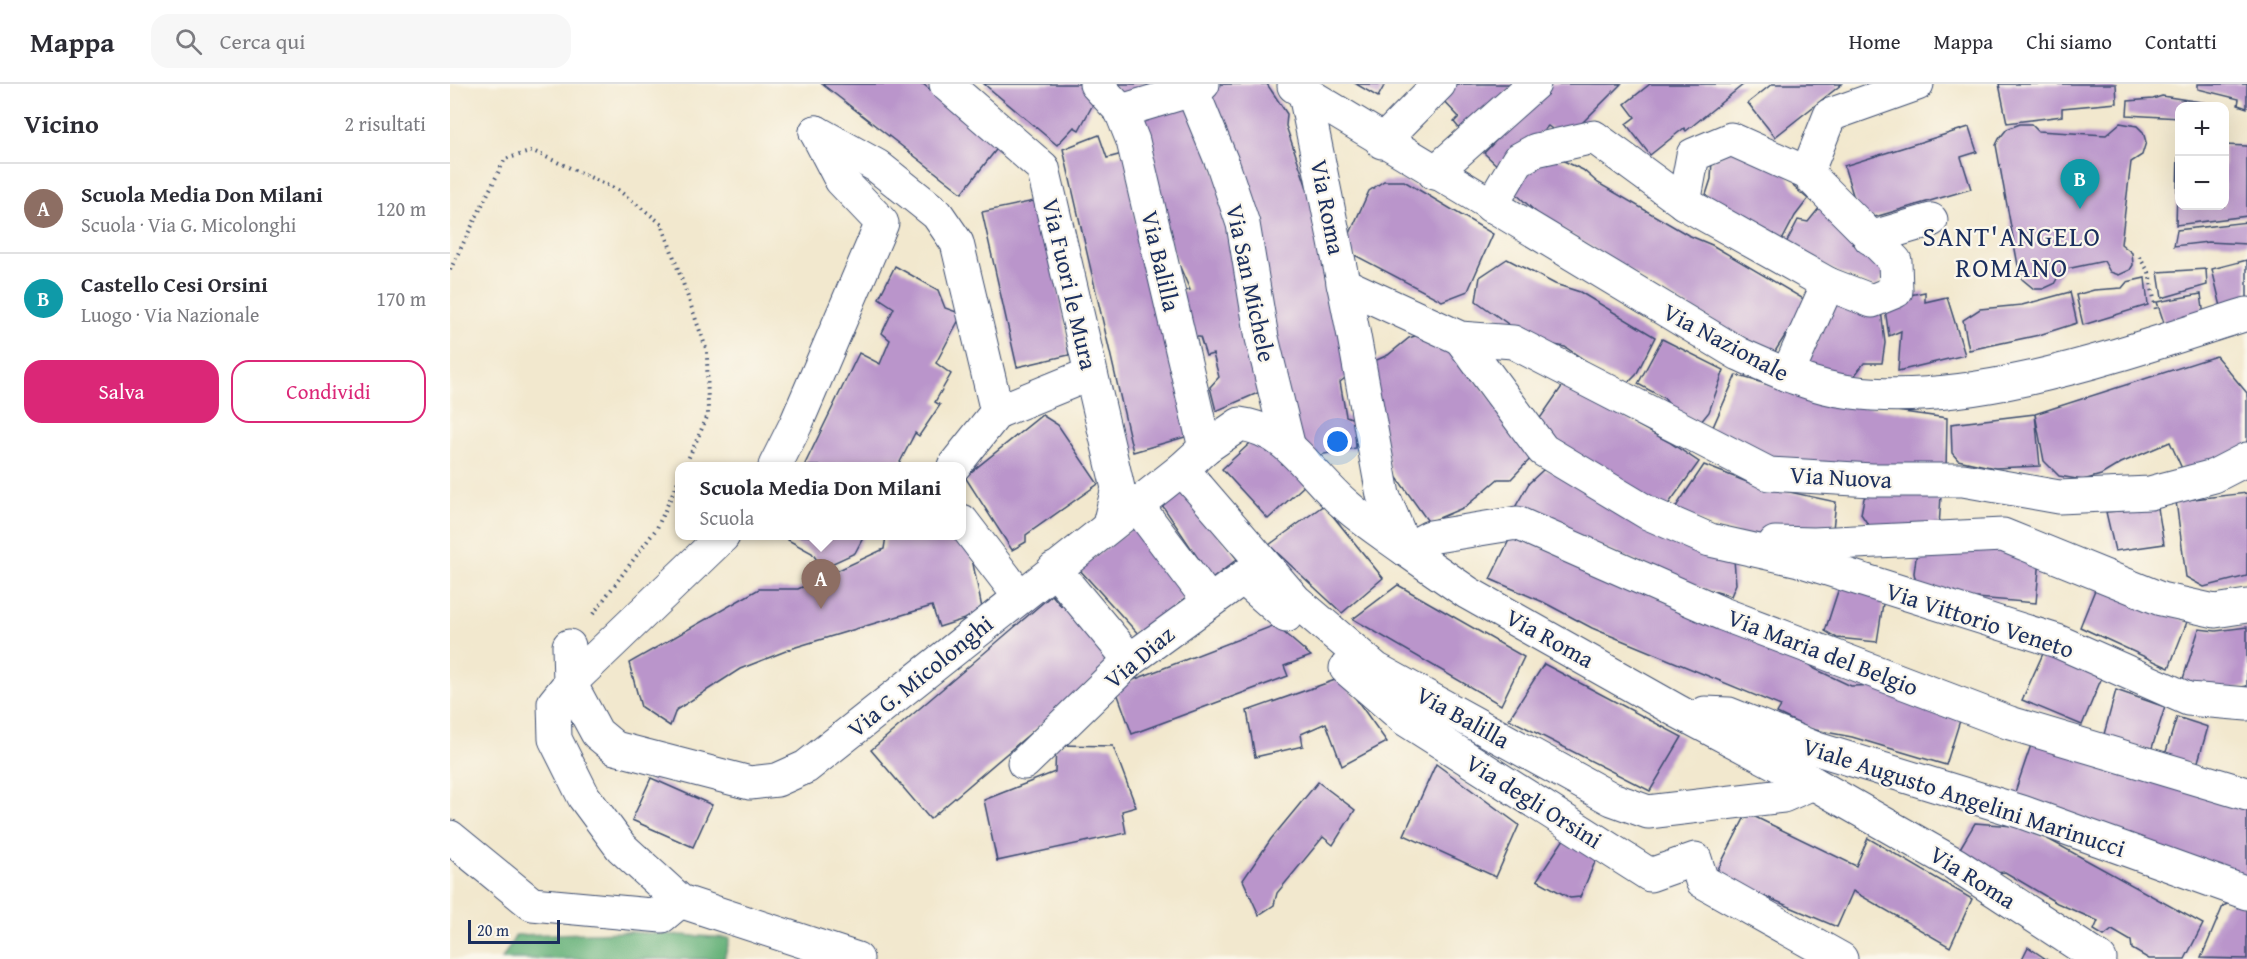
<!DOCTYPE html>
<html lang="it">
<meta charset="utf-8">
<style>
body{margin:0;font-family:"Gentium Book Plus",serif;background:#f7f7f7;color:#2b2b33}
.controls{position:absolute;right:18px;top:18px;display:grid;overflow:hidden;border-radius:12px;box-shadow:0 6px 24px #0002}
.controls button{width:54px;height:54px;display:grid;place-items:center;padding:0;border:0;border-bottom:2px solid #e1e1e2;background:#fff;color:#2b2b33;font:30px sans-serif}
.scale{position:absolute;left:18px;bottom:15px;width:92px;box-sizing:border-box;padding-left:6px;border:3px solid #1b2f5e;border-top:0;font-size:16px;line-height:21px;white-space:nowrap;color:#1b2f5e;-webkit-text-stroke:4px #fbf7ec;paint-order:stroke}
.you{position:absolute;left:888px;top:358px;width:21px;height:21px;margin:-15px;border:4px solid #fff;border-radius:50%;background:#1a73e8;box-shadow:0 0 0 9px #1a73e833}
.badge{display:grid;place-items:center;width:39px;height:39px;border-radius:50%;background:#db2777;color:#fff;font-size:20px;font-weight:700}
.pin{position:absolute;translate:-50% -50px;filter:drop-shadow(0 2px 3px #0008)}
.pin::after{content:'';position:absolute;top:32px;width:21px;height:18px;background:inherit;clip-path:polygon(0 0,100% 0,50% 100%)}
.popup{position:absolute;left:225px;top:378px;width:291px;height:78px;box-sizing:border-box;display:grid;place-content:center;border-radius:12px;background:#fff;filter:drop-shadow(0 2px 4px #0005);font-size:20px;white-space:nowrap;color:#7c7c81}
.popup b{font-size:22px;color:#2b2b33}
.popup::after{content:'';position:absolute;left:50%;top:100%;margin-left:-12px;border:12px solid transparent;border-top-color:#fff}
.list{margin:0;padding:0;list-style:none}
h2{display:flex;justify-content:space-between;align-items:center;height:78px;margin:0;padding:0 24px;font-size:26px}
h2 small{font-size:20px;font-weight:400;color:#7c7c81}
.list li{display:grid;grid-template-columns:39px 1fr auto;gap:18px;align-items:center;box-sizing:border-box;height:90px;padding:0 24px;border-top:2px solid #e1e1e2}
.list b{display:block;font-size:22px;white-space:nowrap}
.list p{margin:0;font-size:20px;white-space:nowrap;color:#7c7c81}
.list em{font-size:20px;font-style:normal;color:#7c7c81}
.actions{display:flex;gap:12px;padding:18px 24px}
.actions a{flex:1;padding:14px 0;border:2px solid #db2777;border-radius:18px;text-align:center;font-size:21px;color:#db2777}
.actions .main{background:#db2777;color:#fff}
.icon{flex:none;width:33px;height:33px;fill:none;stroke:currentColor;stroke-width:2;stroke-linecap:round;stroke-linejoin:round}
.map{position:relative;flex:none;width:1797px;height:875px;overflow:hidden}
header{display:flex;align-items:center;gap:36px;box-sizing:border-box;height:84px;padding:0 30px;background:#fff;border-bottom:2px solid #e1e1e2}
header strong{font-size:28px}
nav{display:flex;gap:33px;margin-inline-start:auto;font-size:21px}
.search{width:420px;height:54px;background:#f7f7f7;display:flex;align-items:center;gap:15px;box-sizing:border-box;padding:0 21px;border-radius:18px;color:#7c7c81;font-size:22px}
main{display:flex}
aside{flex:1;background:#fff}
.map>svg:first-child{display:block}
.forest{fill:#68b27a;stroke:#42706c;stroke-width:1.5}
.building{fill:#ba95cb}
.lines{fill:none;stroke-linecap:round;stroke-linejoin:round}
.minor-casing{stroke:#3b4b6f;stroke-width:35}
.path{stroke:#3b4b6f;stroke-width:4;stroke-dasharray:1.5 4.5;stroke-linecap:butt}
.minor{stroke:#fff;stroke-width:33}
.labels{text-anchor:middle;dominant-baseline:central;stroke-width:4.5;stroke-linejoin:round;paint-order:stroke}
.street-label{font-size:24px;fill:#1b2f5e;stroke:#fbf7ec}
.quarter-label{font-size:27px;letter-spacing:1.5px;fill:#1b2f5e;stroke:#fbf7ec}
</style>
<header>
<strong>Mappa</strong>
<div class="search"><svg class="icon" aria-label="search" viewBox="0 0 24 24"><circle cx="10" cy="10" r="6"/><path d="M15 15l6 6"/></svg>Cerca qui</div>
<nav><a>Home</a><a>Mappa</a><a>Chi siamo</a><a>Contatti</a></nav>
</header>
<main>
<aside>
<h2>Vicino<small>2 risultati</small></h2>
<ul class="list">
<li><span class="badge" style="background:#8d6e63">A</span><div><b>Scuola Media Don Milani</b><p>Scuola · Via G. Micolonghi</p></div><em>120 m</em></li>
<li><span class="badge" style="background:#0f9aa8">B</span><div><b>Castello Cesi Orsini</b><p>Luogo · Via Nazionale</p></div><em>170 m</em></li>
</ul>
<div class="actions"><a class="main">Salva</a><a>Condividi</a></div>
</aside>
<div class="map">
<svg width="1797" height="875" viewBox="0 0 1797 875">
<rect width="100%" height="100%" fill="#fbf7ec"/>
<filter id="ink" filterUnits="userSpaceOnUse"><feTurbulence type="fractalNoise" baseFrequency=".0167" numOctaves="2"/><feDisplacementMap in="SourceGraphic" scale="12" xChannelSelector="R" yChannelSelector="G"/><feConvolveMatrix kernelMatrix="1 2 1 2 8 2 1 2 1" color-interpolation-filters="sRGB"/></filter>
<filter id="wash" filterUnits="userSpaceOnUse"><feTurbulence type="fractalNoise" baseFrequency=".008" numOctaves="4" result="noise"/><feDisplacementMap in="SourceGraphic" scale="24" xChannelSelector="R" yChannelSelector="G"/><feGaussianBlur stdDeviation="1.35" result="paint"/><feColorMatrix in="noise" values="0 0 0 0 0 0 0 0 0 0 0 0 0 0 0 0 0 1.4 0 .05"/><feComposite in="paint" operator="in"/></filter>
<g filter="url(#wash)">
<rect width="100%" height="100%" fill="#f2e8ce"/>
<!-- forest -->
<polygon class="forest" points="179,848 280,854 274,875 52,875 66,851"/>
<g id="blocks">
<!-- building -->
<g class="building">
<polygon points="372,0 473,0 549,62 512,109"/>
<polygon points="534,0 632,0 647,13 629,46 624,43 607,61"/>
<polygon points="660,0 728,0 681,19"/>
<polygon points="766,0 817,0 837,30 836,42 859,110 899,291 890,298 896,332 904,335 906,364 854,374 748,8"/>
<polygon points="906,0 935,0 928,13"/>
<polygon points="1005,0 1065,0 1017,54 1004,38 1009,33 990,13"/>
<polygon points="1101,0 1171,0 1116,55 1098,42 1054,88 1034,69"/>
<polygon points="1200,0 1294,0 1236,47 1234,44 1200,71 1176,40 1185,33 1175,20"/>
<polygon points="1322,0 1392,0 1325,53 1298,19"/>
<polygon points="1549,0 1666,0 1667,19 1612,24 1612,32 1557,39"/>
<polygon points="1748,0 1797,0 1797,24 1788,21 1789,15 1748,5"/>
<polygon points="1712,12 1770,21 1770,22 1730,22 1730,34 1677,31 1678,17 1703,15"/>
<polygon points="741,13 798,186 785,196 793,202 817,305 766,327 760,303 769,293 763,270 756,272 750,253 741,253 730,208 740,206 720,160 688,33"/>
<polygon points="1670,39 1687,42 1693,48 1696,58 1692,71 1681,78 1671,160 1682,169 1683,181 1680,186 1669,191 1660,188 1654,177 1612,186 1604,200 1593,205 1584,205 1572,195 1569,187 1546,61 1549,55 1557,45 1570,40 1581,40 1588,47 1656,51"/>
<polygon points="1519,43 1527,68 1511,73 1521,105 1411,137 1394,82"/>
<polygon points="649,51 657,74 676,69 686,140 695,153 742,351 683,368 613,65"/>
<polygon points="1774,61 1797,62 1797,132 1726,141 1728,69 1730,122 1774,122"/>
<polygon points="1283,64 1336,88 1344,103 1358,115 1345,132 1329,162 1253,120 1261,95 1262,76"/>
<polygon points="1101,71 1133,86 1148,99 1238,151 1262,161 1357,217 1324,269 1270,242 1089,131 1065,109 1064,101"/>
<polygon points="934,97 954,97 1043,150 1018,207 992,217 893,165 919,107"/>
<polygon points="584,117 599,147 619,271 567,283 532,128"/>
<polygon points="1370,123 1409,147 1402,160 1440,181 1426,203 1333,165 1348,136 1358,138"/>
<polygon points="1797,138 1797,160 1758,158 1724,162 1727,146"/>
<polygon points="1057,175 1105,200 1130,208 1205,253 1186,291 1178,299 1148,285 1115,263 1082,257 1026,217 1030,193"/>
<polygon points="1797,176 1797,220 1772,227 1762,185"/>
<polygon points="445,182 488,206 495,224 512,230 486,279 501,290 485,318 490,321 469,352 465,349 448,382 354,382 409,269 430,280 440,256 432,249 444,224 429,214"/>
<polygon points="1756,185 1757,201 1712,214 1708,188"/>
<polygon points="1695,194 1698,221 1633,241 1626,211 1644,206 1672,204 1677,198"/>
<polygon points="1475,208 1475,218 1497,213 1515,271 1448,287 1451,247 1439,252 1435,225 1455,212"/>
<polygon points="1620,208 1627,239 1589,251 1519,266 1513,236 1530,225 1572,221"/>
<polygon points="1751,210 1755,240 1717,248 1707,218"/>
<polygon points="1394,215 1431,226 1435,259 1432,279 1414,279 1403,294 1356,282 1381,225"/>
<polygon points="983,246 1087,368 1061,395 1048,395 1015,423 984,436 982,443 940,384 920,279 938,271 959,254"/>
<polygon points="1212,255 1274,286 1259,328 1250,339 1226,329 1214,314 1188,300"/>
<polygon points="1766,272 1797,309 1797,368 1734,389 1720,358 1671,379 1651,391 1633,396 1609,392 1594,377 1585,330 1590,382 1545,384 1508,376 1502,369 1501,340 1585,330"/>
<polygon points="1286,291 1373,317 1497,334 1496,387 1321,384 1259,352"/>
<polygon points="1113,301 1219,358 1249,378 1212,429 1084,343"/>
<polygon points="592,331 608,341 648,400 576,451 576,458 562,466 515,393"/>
<polygon points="810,350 856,400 818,435 772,385"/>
<polygon points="1254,381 1302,400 1386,418 1382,454 1292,451 1223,427"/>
<polygon points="1093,386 1108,388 1284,476 1286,500 1281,512 1249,503 1063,427 1079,399"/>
<polygon points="733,403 787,475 762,495 712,421"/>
<polygon points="1419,409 1491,412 1489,443 1421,445 1411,430 1414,414"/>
<polygon points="1797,409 1797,492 1754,503 1736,493 1726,417"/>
<polygon points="874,421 933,494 892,529 819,461"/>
<polygon points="1708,424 1714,460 1665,467 1656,428"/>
<polygon points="688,440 740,510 691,553 629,485"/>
<polygon points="1062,450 1351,573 1365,585 1401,602 1437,601 1512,630 1496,681 1402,653 1360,645 1327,629 1331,622 1142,544 1093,518 1040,495"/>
<polygon points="340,452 414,452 405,469 383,479 376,489 362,469 338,456"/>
<polygon points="436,452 512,452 521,470 533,529 489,543 482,522 346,563 290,585 226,626 220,642 191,623 179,579 309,505 348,505 434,465"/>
<polygon points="1520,458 1590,474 1586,519 1527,514 1524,519 1467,504 1464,489 1468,459"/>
<polygon points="1649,496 1737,538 1719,584 1630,543"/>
<polygon points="948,501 1074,573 1051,621 903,535"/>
<polygon points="1390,501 1434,513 1427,558 1387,554 1375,547"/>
<polygon points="602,511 611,522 621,514 671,572 480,735 421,666"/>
<polygon points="825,541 861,572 834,582 838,592 682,650 665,603"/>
<polygon points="1797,543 1797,602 1775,606 1732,598 1749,545 1766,547"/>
<polygon points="1596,563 1652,593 1632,641 1572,616"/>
<polygon points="1094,580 1232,653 1200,707 1059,635"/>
<polygon points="891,594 937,658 892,682 876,639 851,650 853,662 805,673 797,627"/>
<polygon points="1666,606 1715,623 1701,667 1653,654"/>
<polygon points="1727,633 1758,643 1747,681 1714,674"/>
<polygon points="1583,655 1797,717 1797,797 1563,714"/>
<polygon points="606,661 663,662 686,723 672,727 676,749 547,777 534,716 605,688"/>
<polygon points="986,680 1069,741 1046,793 954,751"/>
<polygon points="201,694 262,721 243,763 182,736"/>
<polygon points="868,698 905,726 883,761 873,753 827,809 824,821 809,831 793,796 821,755"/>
<polygon points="1297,729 1406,782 1418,754 1522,815 1500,863 1403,807 1387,843 1265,791"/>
<polygon points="1525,739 1576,743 1753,840 1735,875 1699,875 1682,865 1681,857 1662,846 1654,852 1644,846 1648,837 1607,819 1555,788 1544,789 1506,771"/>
<polygon points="1114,755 1148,771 1130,813 1120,814 1087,796"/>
<polygon points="1784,817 1797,823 1797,875 1751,874 1773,822"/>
<polygon points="1578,863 1596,875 1572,875"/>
</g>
</g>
</g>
<g filter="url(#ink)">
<use href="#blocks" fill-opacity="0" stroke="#3b4b6f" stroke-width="1.5"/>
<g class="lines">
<!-- minor casing -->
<g class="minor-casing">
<g id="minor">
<polyline points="496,0 593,84 668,404 659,441"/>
<polyline points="646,0 671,27 683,57 755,364"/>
<path d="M844,2l445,268c36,16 72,33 112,38 125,16 278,-41 396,-78"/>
<polyline points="742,6 773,81 793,140 812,254 838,360"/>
<polyline points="855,10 904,252 933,411 956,466 1018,509 1229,628 1363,699 1505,780 1650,875"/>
<polyline points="671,27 742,6 753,0"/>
<polyline points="366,48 427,82 487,130 507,159 547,328"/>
<polyline points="932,58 989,0"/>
<polyline points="984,89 1084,0"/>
<polyline points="1357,89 1380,31 1467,0"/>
<polyline points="1234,119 1243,71 1281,55 1357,89 1445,177 1446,207 1422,217 1378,200"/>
<polyline points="1041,122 1068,76 1086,66 1144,53 1234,119 1378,200 1337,291"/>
<polyline points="1420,154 1481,136"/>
<polyline points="893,200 1010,254 1063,258 1319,390 1422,396 1513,396 1609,413 1700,409 1764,392 1797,375"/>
<polyline points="1010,254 1093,366 1198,429 1260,456 1349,476 1607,557 1738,615 1797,620"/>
<polyline points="325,382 346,340 432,139 391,96 366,48"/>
<polyline points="504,382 547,328 640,290"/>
<polyline points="732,385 845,516 926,585 1162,715 1198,728 1333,712 1363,699"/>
<polyline points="686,420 759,517"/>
<polyline points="512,437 570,513"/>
<polyline points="273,452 120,599 104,619 105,655 134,713 171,763 230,817 407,875"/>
<polyline points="1325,459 1364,460 1553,451 1711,515 1765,527 1797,522"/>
<polyline points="604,485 680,576"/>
<polyline points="793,494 836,532"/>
<path d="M119,562l1,37 27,50 18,15 135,35 27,-3 29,-13 376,-298 23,-21 35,-24c51,7 70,52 107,82 18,16 40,30 59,44l24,-13 87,-14 206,91 287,109 237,71"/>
<polyline points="896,584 955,635 1200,791 1245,775 1252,797 1391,875"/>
<polyline points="1255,629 1279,630 1367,665 1572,728 1797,809"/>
<polyline points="574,679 680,576 809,482"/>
<polyline points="0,753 82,820 212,832 230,817"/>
</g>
</g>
<!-- path -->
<g class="path">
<polyline points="1689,173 1699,188 1706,226"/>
<polyline points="0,186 55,75 83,67 168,106 212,140 257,267 258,331 235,382"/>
<polyline points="143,530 207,444 230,393"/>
</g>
<!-- minor -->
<use href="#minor" class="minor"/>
</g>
</g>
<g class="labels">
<!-- street labels -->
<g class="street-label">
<text transform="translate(878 123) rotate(79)">Via Roma</text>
<text transform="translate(711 177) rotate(77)">Via Balilla</text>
<text transform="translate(801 199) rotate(78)">Via San Michele</text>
<text transform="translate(620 200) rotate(77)">Via Fuori le Mura</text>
<text transform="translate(1276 258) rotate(28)">Via Nazionale</text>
<text transform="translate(1391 393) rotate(3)">Via Nuova</text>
<text transform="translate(1530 536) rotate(18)">Via Vittorio Veneto</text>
<text transform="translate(1100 554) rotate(29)">Via Roma</text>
<text transform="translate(1373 568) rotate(21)">Via Maria del Belgio</text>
<text transform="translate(689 573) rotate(-40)">Via Diaz</text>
<text transform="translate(470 592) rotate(-39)">Via G. Micolonghi</text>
<text transform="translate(1013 633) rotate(29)">Via Balilla</text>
<text transform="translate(1514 713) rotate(18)">Viale Augusto Angelini Marinucci</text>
<text transform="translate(1084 717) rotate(32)">Via degli Orsini</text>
<text transform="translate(1523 793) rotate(32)">Via Roma</text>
</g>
<!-- quarter labels -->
<g class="quarter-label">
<text x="1562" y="152">SANT'ANGELO<tspan x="1562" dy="31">ROMANO</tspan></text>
</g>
</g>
</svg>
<div class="controls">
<button>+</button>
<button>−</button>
</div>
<div class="scale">20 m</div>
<div class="you"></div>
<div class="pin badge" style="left:371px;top:525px;background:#8d6e63">A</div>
<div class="popup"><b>Scuola Media Don Milani</b>Scuola</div>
<div class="pin badge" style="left:1630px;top:125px;background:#0f9aa8">B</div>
</div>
</main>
